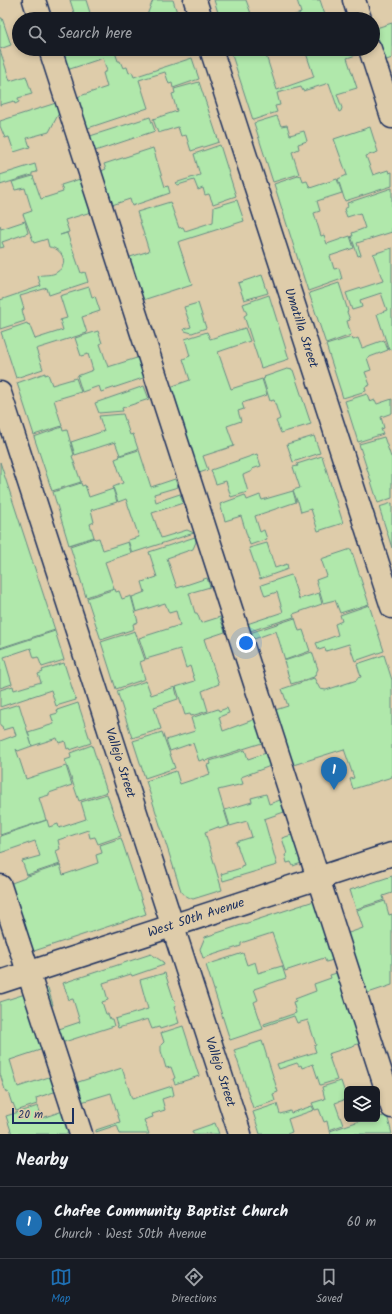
<!DOCTYPE html>
<meta charset="utf-8">
<style>
body{margin:0;font-family:Kalam,sans-serif;background:#242831;color:#f1f3f6}
.controls{position:absolute;right:12px;bottom:12px;display:grid;overflow:hidden;border-radius:6px;box-shadow:0 2px 6px #0003}
.controls button{width:36px;height:36px;display:grid;place-items:center;padding:0;border:0;border-bottom:1px solid #363941;background:#171b24;color:#f1f3f6;font:20px sans-serif}
.scale{position:absolute;left:12px;bottom:10px;width:62px;box-sizing:border-box;padding-left:4px;border:2px solid #1b2f5e;border-top:0;font-size:11px;line-height:14px;white-space:nowrap;color:#1b2f5e;-webkit-text-stroke:3px #deccaa;paint-order:stroke}
.you{position:absolute;left:246px;top:643px;width:14px;height:14px;margin:-10px;border:3px solid #fff;border-radius:50%;background:#1a73e8;box-shadow:0 0 0 6px #1a73e833}
.badge{display:grid;place-items:center;width:26px;height:26px;border-radius:50%;background:#1f6fb2;color:#fff;font-size:13px;font-weight:700}
.pin{position:absolute;translate:-50% -33px;filter:drop-shadow(0 1px 2px #0008)}
.pin::after{content:'';position:absolute;top:21px;width:14px;height:12px;background:inherit;clip-path:polygon(0 0,100% 0,50% 100%)}
.list{margin:0;padding:0;list-style:none}
h2{display:flex;justify-content:space-between;align-items:center;height:52px;margin:0;padding:0 16px;font-size:17px}
h2 small{font-size:13px;font-weight:400;color:#9ea1a6}
.list li{display:grid;grid-template-columns:26px 1fr auto;gap:12px;align-items:center;box-sizing:border-box;height:72px;padding:0 16px;border-top:1px solid #363941}
.list b{display:block;font-size:15px;white-space:nowrap}
.list p{margin:0;font-size:13px;white-space:nowrap;color:#9ea1a6}
.list em{font-size:13px;font-style:normal;color:#9ea1a6}
.icon{flex:none;width:22px;height:22px;fill:none;stroke:currentColor;stroke-width:2;stroke-linecap:round;stroke-linejoin:round}
.map{position:relative;flex:none;width:392px;height:1134px;overflow:hidden}
.search{position:absolute;background:#171b24;box-shadow:0 2px 6px #0003;left:12px;right:12px;top:12px;height:44px;display:flex;align-items:center;gap:10px;box-sizing:border-box;padding:0 14px;border-radius:22px;color:#9ea1a6;font-size:15px}
.sheet{height:124px;background:#171b24}
nav{display:flex;justify-content:space-around;align-items:center;box-sizing:border-box;height:56px;border-top:1px solid #363941;background:#171b24;font-size:11px;color:#9ea1a6}
nav a{display:grid;justify-items:center;gap:2px}
nav .on{color:#1f6fb2}
.map>svg:first-child{display:block}
.green{fill:#b0e8ab;stroke:#668c84}
.lines{fill:none;stroke-linecap:round;stroke-linejoin:round}
.minor-casing{stroke:#1b2f5e;stroke-width:25}
.minor{stroke:#deccaa;stroke-width:22}
.labels{text-anchor:middle;dominant-baseline:central;stroke-width:3;stroke-linejoin:round;paint-order:stroke}
.street-label{font-size:13px;fill:#1b2f5e;stroke:#deccaa}
</style>
<div class="map">
<svg width="392" height="1134" viewBox="0 0 392 1134">
<rect width="100%" height="100%" fill="#deccaa"/>
<filter id="ink" filterUnits="userSpaceOnUse"><feTurbulence type="fractalNoise" baseFrequency=".025" numOctaves="2"/><feDisplacementMap in="SourceGraphic" scale="8" xChannelSelector="R" yChannelSelector="G"/><feConvolveMatrix kernelMatrix="1 2 1 2 8 2 1 2 1" color-interpolation-filters="sRGB"/></filter>
<g filter="url(#ink)">
<!-- green -->
<g class="green">
<polygon points="70,0 86,0 92,19 76,19"/>
<polygon points="153,0 173,0 179,19 135,19 147,15"/>
<polygon points="214,0 246,0 253,19 220,19"/>
<polygon points="297,0 320,0 325,15 313,19 283,19 301,13"/>
<polygon points="0,18 2,18 11,45 0,49"/>
<polygon points="392,23 392,58 384,61 373,29"/>
<polygon points="60,49 114,49 118,61 120,61 123,68 127,67 129,73 132,72 134,77 192,58 199,79 173,88 172,83 169,84 165,72 139,80 148,108 85,129 74,98 107,87 103,73 107,71 103,58 67,70"/>
<polygon points="230,49 264,49 277,90 314,77 306,53 308,52 307,49 363,49 365,52 347,58 357,88 337,94 342,108 341,111 339,112 329,83 303,91 301,87 277,93 280,105 275,106 277,112 253,120"/>
<polygon points="0,50 10,81 26,76 32,94 18,98 19,102 15,104 14,101 0,105"/>
<polygon points="199,82 219,142 191,151 186,135 181,136 178,127 158,133 153,119 177,111 172,94 175,93 174,89"/>
<polygon points="56,103 59,113 49,132 27,138 30,147 14,152 9,137 5,138 0,126 0,121"/>
<polygon points="277,116 281,126 287,125 290,135 304,131 307,141 298,144 299,149 292,152 299,174 273,182 254,123"/>
<polygon points="150,117 155,131 92,152 87,137"/>
<polygon points="370,127 378,152 366,156 373,175 388,170 389,173 392,172 392,186 345,201 338,179 347,175 334,139"/>
<polygon points="220,145 236,196 213,204 209,194 205,195 203,188 198,190 194,180 178,185 175,183 200,175 194,154"/>
<polygon points="153,148 165,187 168,186 170,193 132,206 130,199 112,205 101,171 106,169 104,164"/>
<polygon points="35,164 37,172 32,173 32,175 0,185 0,175"/>
<polygon points="301,175 303,182 307,181 310,188 337,179 342,193 317,201 320,211 314,213 321,236 324,235 327,244 350,236 354,248 330,256 334,269 339,268 342,279 308,291 274,184"/>
<path d="M33,176l8,23 22,-7 -2,-7 19,-6 11,33 -26,8 4,12 -9,3 7,-2 14,40 4,-1 3,10 -39,13 -2,-7 -27,8 4,13 -2,1 3,11 -25,8v-29l41,-14 -3,-10c6,-2 14,0 19,-4 13,-8 5,-24 -8,-25l-2,-8 -13,4 -11,-29 9,-3 -7,-23 -10,2 -3,-8z"/>
<polygon points="392,188 392,232 357,243 361,255 358,256 351,236 353,236 352,233 365,228 360,213 347,217 344,209 348,207 347,203"/>
<polygon points="237,200 244,221 178,242 192,284 140,301 127,258 149,251 137,212 170,202 179,228 183,227 185,231 213,222 214,207"/>
<polygon points="25,221 28,233 2,242 4,247 0,248 0,225 1,229"/>
<polygon points="392,248 392,349 389,350 377,314 387,310 381,293 360,300 362,307 352,310 346,293 383,281 373,254"/>
<polygon points="262,275 268,293 244,300 238,283"/>
<polygon points="339,283 348,311 347,312 350,320 347,321 351,335 326,344 309,293"/>
<polygon points="89,287 92,297 95,296 100,311 82,317 87,333 36,349 43,369 16,378 1,332 27,323 28,325 29,324 35,339 63,330 60,320 67,318 60,296"/>
<polygon points="269,295 289,359 261,368 244,316 247,314 243,304"/>
<polygon points="198,303 206,328 192,333 185,331 184,329 191,327 184,307"/>
<polygon points="245,328 250,341 218,352 231,389 262,379 267,395 242,403 244,409 238,411 241,421 227,426 234,446 203,456 208,470 196,474 170,387 190,380 183,359 190,356 185,339 207,332 210,339"/>
<polygon points="98,331 102,343 100,344 108,367 140,357 146,377 101,392 99,386 82,392 77,376 93,370 88,354 81,356 75,338"/>
<polygon points="352,337 353,340 358,338 362,348 384,340 388,350 367,358 371,370 365,372 370,385 365,387 366,391 343,398 326,345"/>
<polygon points="287,369 293,370 311,424 281,433 276,421 280,419 274,400 270,401 263,379 265,378 264,377"/>
<polygon points="45,373 45,375 48,374 52,385 76,378 81,392 54,400 62,426 34,435 17,383"/>
<polygon points="144,386 149,399 122,408 123,411 99,413 95,403"/>
<polygon points="367,394 370,402 375,400 377,404 392,399 392,413 381,417 384,428 381,429 383,434 358,442 345,401"/>
<polygon points="123,414 130,435 133,434 138,449 120,455 115,442 75,455 71,442 104,431 99,416"/>
<polygon points="62,427 63,431 67,430 74,455 72,456 81,482 52,491 34,437"/>
<polygon points="314,436 320,453 293,462 287,444"/>
<polygon points="384,437 391,457 392,457 392,498 378,503 359,444"/>
<polygon points="139,450 151,487 175,479 178,487 154,494 156,502 180,494 183,503 152,513 161,538 187,530 194,533 132,553 128,540 139,537 126,499 118,502 113,487 123,483 115,459 120,457 119,456"/>
<polygon points="257,454 261,466 252,469 252,471 243,475 248,492 231,497 226,481 216,484 211,470"/>
<polygon points="322,456 343,523 318,531 311,509 301,512 298,501 297,501 293,490 300,488 293,467 298,466 297,464"/>
<polygon points="0,462 55,630 0,648"/>
<polygon points="81,483 82,486 85,485 89,497 113,489 117,502 91,510 94,522 90,524 94,537 69,545 53,492"/>
<polygon points="293,491 296,502 255,516 260,532 264,530 267,539 250,545 241,516 225,521 220,504 245,495 247,500 260,495 262,500"/>
<polygon points="392,503 392,548 379,507"/>
<polygon points="195,537 196,542 193,549 167,558 177,588 207,578 210,587 189,593 195,613 197,613 201,623 220,617 225,632 204,639 219,684 202,691 208,711 191,716 190,714 185,715 176,687 195,681 190,666 186,668 180,649 146,659 139,638 180,625 176,611 169,613 165,603 136,612 132,597 145,592 142,582 157,577 149,552"/>
<polygon points="94,538 95,539 99,538 103,550 128,542 131,553 105,562 114,588 86,597 70,546"/>
<polygon points="267,543 275,568 287,564 288,569 260,579 249,548"/>
<polygon points="351,549 369,604 340,613 335,600 323,603 316,580 327,576 321,559"/>
<polygon points="291,575 299,599 319,593 322,604 293,614 294,617 247,632 244,625 283,612 277,592 265,596 261,585"/>
<polygon points="115,589 116,592 119,591 122,599 131,596 138,622 133,624 134,629 101,640 87,598"/>
<polygon points="369,605 384,651 355,661 349,644 326,651 325,648 319,650 316,643 338,635 335,624 342,621 340,615"/>
<polygon points="295,618 299,631 303,630 310,651 285,660 276,631 254,639 248,636 247,634"/>
<polygon points="55,631 64,660 42,667 38,657 34,658 31,648 4,657 12,684 0,688 0,649"/>
<polygon points="135,631 145,660 140,662 145,679 116,689 101,642"/>
<polygon points="312,652 318,669 314,677 291,684 284,661"/>
<polygon points="384,655 392,680 392,777 353,789 350,779 354,778 344,749 290,766 272,711 288,706 282,689 314,678 320,689 326,690 357,680 357,678 361,677 357,664"/>
<polygon points="64,663 76,700 56,706 51,690 0,707 0,690 13,686 14,690 41,682 38,674 43,672 42,670"/>
<polygon points="146,681 151,695 175,687 178,699 154,707 161,729 132,738 117,691"/>
<polygon points="78,703 91,743 70,750 69,748 67,749 65,741 59,743 57,738 32,746 28,732 54,724 51,715 58,713 57,710"/>
<polygon points="19,704 32,746 18,751 16,749 26,779 66,766 72,785 49,793 49,795 39,798 46,820 0,835 0,741 16,735 13,727 3,730 2,726 0,726 0,710"/>
<polygon points="227,708 229,713 219,717 223,731 258,718 265,742 205,761 204,759 199,761 193,743 170,751 166,740 195,731 191,718 218,709 219,711"/>
<polygon points="162,732 175,768 145,778 133,741"/>
<polygon points="92,745 107,792 79,801 65,760 71,758 70,753"/>
<path d="M245,750l3,9 21,-7 4,13 -32,12 2,7 -25,6 11,36 -10,3 -1,-2 -13,5 17,58 -29,9c-5,-2 -8,-3 -12,-8l-35,-110 30,-10 4,13 30,-10 -3,-9 4,-1 -1,-3z"/>
<polygon points="107,794 121,836 98,844 95,837 90,838 88,830 58,840 60,849 56,851 60,864 27,875 22,861 40,856 35,841 0,853 0,836 47,820 49,827 58,824 59,828 86,819 81,802"/>
<polygon points="266,794 269,804 283,799 287,811 264,819 277,865 223,881 221,874 241,868 241,866 244,865 236,842 252,837 247,821 230,826 225,810 252,802 251,798"/>
<polygon points="295,834 304,862 293,866 291,862 287,863 285,855 287,854 282,838"/>
<polygon points="121,838 146,914 31,952 9,884 25,878 25,877 60,865 63,875 98,863 96,855 102,853 100,845"/>
<polygon points="392,876 392,893 383,896 384,900 356,909 350,890"/>
<polygon points="317,900 337,959 326,962 324,958 285,971 272,933 241,943 241,946 203,958 200,949 205,937"/>
<polygon points="385,901 389,915 392,914 392,985 362,995 343,935 363,928 357,910"/>
<polygon points="243,953 247,965 255,962 258,973 282,966 286,978 254,989 258,1000 254,1002 263,1029 230,1040 206,965"/>
<polygon points="151,954 163,962 164,965 132,976 131,974 103,983 108,1000 102,1002 106,1014 108,1014 110,1019 112,1019 114,1026 58,1044 41,990 48,988 53,1005 51,1006 59,1029 80,1022 73,999 69,1000 63,983"/>
<polygon points="340,972 364,1042 328,1054 337,1080 320,1085 313,1064 302,1068 301,1065 299,1066 297,1063 279,1069 277,1064 316,1052 314,1046 316,1045 308,1020 297,1023 294,1016 264,1026 264,1024 296,1013 293,1002 296,1001 295,999 316,991 314,984 331,978 330,975"/>
<polygon points="165,973 176,1006 174,1007 179,1023 160,1029 159,1027 152,1029 148,1019 118,1028 115,1019 148,1009 140,980"/>
<polygon points="25,994 43,1049 10,1060 18,1087 52,1076 57,1091 36,1098 37,1104 16,1111 13,1103 12,1104 8,1092 6,1093 0,1074 0,1002"/>
<polygon points="183,1026 199,1076 175,1084 173,1079 175,1078 171,1067 166,1068 161,1051 161,1045 164,1042 161,1033"/>
<polygon points="262,1041 278,1092 273,1094 275,1101 253,1108 234,1050"/>
<polygon points="122,1068 132,1099 172,1086 174,1095 162,1099 165,1110 152,1114 153,1117 144,1120 149,1134 120,1134 117,1125 96,1132 96,1130 120,1122 111,1093 78,1103 72,1084"/>
<polygon points="341,1081 347,1099 335,1103 343,1125 329,1130 327,1121 324,1122 319,1109 315,1110 312,1103 325,1099 322,1087"/>
<polygon points="277,1104 280,1114 290,1111 291,1113 312,1106 314,1110 288,1119 292,1132 287,1134 260,1134 253,1112"/>
<polygon points="38,1106 42,1118 63,1111 71,1134 12,1134 6,1116"/>
<polygon points="387,1115 392,1134 331,1134 330,1131 365,1119 377,1119 377,1117 379,1116 380,1117"/>
<polygon points="215,1123 219,1134 193,1134 192,1131"/>
</g>
<g class="lines">
<!-- minor casing -->
<g class="minor-casing">
<g id="minor">
<polyline points="34,0 40,19"/>
<polyline points="195,0 201,19"/>
<polyline points="354,0 360,19"/>
<polyline points="50,49 392,1107"/>
<polyline points="211,49 392,607"/>
<polyline points="370,49 392,117"/>
<polyline points="0,393 240,1134"/>
<polyline points="0,886 81,1134"/>
<polyline points="0,982 392,854"/>
</g>
</g>
<!-- minor -->
<use href="#minor" class="minor"/>
</g>
</g>
<g class="labels">
<!-- street labels -->
<g class="street-label">
<text transform="translate(301 328) rotate(72)">Umatilla Street</text>
<text transform="translate(120 763) rotate(72)">Vallejo Street</text>
<text transform="translate(196 918) rotate(-18)">West 50th Avenue</text>
<text transform="translate(220 1072) rotate(72)">Vallejo Street</text>
</g>
</g>
</svg>
<div class="controls">
<button><svg class="icon" aria-label="layers" viewBox="0 0 24 24"><path d="M12 4l9 5-9 5-9-5zM3 14l9 5 9-5"/></svg></button>
</div>
<div class="scale">20 m</div>
<div class="you"></div>
<div class="pin badge" style="left:334px;top:790px">1</div>
<div class="search"><svg class="icon" aria-label="search" viewBox="0 0 24 24"><circle cx="10" cy="10" r="6"/><path d="M15 15l6 6"/></svg>Search here</div>
</div>
<section class="sheet">
<h2>Nearby<small></small></h2>
<ul class="list">
<li><span class="badge">1</span><div><b>Chafee Community Baptist Church</b><p>Church · West 50th Avenue</p></div><em>60 m</em></li>
</ul>
</section>
<nav>
<a class="on"><svg class="icon" aria-label="map" viewBox="0 0 24 24"><path d="M3 6l6-2 6 2 6-2v14l-6 2-6-2-6 2zM9 4v14M15 6v14"/></svg>Map</a>
<a><svg class="icon" aria-label="directions" viewBox="0 0 24 24"><path d="M12 3l9 9-9 9-9-9zM9 14v-3h6M13 9l2 2-2 2"/></svg>Directions</a>
<a><svg class="icon" aria-label="saved" viewBox="0 0 24 24"><path d="M7 4h10v16l-5-4-5 4z"/></svg>Saved</a>
</nav>
